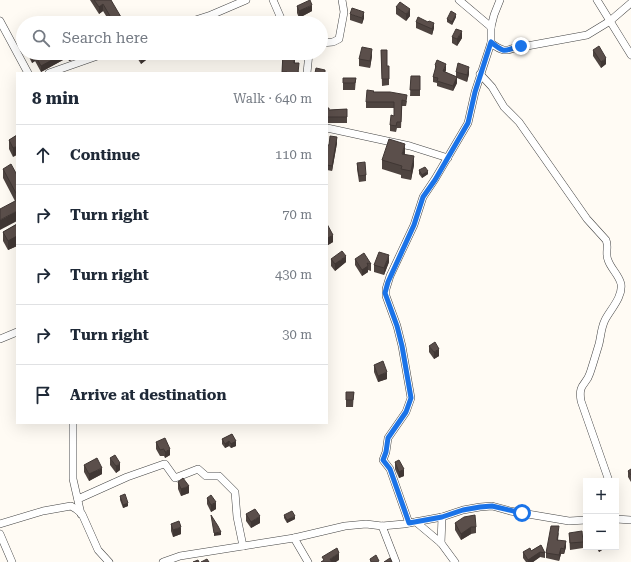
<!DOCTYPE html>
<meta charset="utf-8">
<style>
body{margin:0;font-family:"Roboto Serif",serif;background:#f2f2f3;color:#1f2937}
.controls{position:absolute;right:12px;bottom:12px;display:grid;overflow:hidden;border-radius:0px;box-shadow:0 4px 16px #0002}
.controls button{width:36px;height:36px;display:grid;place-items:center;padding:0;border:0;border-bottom:1px solid #e0e1e3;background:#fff;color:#1f2937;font:20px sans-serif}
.stop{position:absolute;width:12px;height:12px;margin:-9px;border:3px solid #1a73e8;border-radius:50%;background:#fff}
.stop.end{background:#1a73e8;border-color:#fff;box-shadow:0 1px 4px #0008}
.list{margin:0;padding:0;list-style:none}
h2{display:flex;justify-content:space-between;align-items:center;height:52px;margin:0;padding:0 16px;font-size:17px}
h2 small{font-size:13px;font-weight:400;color:#747a83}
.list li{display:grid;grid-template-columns:26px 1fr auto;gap:12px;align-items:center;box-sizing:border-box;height:60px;padding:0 16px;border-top:1px solid #e0e1e3}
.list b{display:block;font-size:15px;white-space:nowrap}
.list em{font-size:13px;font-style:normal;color:#747a83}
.icon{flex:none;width:22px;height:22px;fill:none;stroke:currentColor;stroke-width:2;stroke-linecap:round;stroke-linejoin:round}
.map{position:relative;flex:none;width:631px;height:562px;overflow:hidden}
.search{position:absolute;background:#fff;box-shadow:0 4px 16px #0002;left:16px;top:16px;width:312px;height:44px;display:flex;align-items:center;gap:10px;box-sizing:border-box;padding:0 14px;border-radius:22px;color:#747a83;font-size:15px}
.panel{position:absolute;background:#fff;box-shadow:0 4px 16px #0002;left:16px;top:72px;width:312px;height:352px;border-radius:0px}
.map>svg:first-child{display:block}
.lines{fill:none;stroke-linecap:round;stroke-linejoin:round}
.street-casing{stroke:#434343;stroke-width:8}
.street{stroke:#fff;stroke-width:7}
.wall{fill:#4e4440}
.shaded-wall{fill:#403734}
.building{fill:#5b4f4b;stroke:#403734}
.route{stroke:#1a73e8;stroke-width:5}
</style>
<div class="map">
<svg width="631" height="562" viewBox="0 0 631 562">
<rect width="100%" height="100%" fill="#fffbf4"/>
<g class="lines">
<!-- street casing -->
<g class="street-casing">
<g id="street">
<polyline points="273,0 283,23"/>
<polyline points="459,0 491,27"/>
<polyline points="597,0 631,55"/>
<polyline points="0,21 28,73"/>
<polyline points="186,23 211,15 246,0"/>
<polyline points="321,43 333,42 339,39 344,12 342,0"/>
<path d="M491,43c18,14 17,3 36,3l60,-11 23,-14 21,-18"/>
<polyline points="49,73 106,53"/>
<polyline points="307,73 309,53"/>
<path d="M480,74l12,13 12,20 15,15 68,97 19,21c3,6 -1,14 2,20 3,9 11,15 13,24 2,13 -11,26 -16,36 -4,8 -4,16 -6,24 -3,10 -6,20 -9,29 -4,13 -12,10 -9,28l28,80"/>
<polyline points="327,128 410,146 448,158"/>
<polyline points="0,339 17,332"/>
<polyline points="73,423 73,479 81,514"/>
<polyline points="78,499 127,477 164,464 165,464 175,478 198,469 206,476 219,476 235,492 237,517 243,546"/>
<polyline points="616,519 631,520"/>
<polyline points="416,522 441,543 455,562"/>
<polyline points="409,523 390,469 383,460 386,452 388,438 406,412 411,398 402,346 397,326 386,296 386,289 390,276 414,225 423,197 435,179 468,123 475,92 491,43 491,27 494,15 500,0"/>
<polyline points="0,524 43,511 71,506 76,509 82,514 98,550 109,562"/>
<polyline points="382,526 396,562"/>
<polyline points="0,534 12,562"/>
<polyline points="294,538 308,562"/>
<polyline points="441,543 442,517"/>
<polyline points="163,562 180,556 294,538 345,526 366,524 382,526 404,524 442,517 463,510 480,507 492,506 510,511 569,521 586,520"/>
</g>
</g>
<!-- street -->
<use href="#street" class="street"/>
</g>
<!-- wall -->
<g class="wall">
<polygon points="90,0 111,0 121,23 108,23 108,19 103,11 99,14"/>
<polygon points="297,6 312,11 299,18 297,13"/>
<polygon points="396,7 410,16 406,21 396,14"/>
<polygon points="350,14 364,18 362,24 350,20"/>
<polygon points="456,17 452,25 447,22 447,19"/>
<polygon points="416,22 428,22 434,28 432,35 416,28"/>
<polygon points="452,37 462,38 457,46 452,43"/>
<polygon points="381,50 387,66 389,66 389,85 382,86"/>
<polygon points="593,50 606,64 601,68 593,56"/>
<polygon points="27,53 62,53 63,60 41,72 35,61 32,63"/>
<polygon points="65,53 75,53 75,59 69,61 65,54"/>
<polygon points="136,53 145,53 146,60 141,64 136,56"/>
<polygon points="280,53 295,53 295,63 299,73 282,73 283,54 280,54"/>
<polygon points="372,56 370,68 359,66 359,59"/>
<polygon points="435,65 446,70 445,72 456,77 456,72 469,74 467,82 457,78 457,83 453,91 437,86 437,83 433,82 433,77 435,71"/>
<polygon points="411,76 420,76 420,96 410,96"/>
<polygon points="343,78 356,78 355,90 343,90"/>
<polygon points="373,92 407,101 406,106 402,106 401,128 397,128 396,132 390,131 390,125 394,116 394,108 366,108 366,102"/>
<polygon points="327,108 329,110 347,109 347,123 327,123"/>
<polygon points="17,135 13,157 9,149 9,140"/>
<polygon points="337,143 332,171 327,170 327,145 329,145"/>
<polygon points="405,153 405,155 414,165 411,180 401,178 401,175 382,169 382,160"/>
<polygon points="357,163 366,175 366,181 359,182 357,169"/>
<polygon points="3,169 17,175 17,221 15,201 3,178"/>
<polygon points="419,170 428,174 422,178 419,174"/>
<polygon points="17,224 17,246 8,250 3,241 3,232"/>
<polygon points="327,225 333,242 328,245 327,243"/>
<polygon points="331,259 346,262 335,271 331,266"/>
<polygon points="355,259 371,264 371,271 368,270 368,272 362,276 355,265"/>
<polygon points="389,262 384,275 374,272 374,265"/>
<polygon points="429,346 439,356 434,359 429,352"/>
<polygon points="374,365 387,379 378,382 374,372"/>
<polygon points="346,392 354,392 353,407 346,407"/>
<polygon points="232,434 236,446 231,448 229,446 225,448 222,444 222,439"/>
<polygon points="156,442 170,455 165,458 164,456 160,456 156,449"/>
<polygon points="110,458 120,470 116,473 110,465"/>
<polygon points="395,462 404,476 399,478 395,469"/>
<polygon points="84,465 102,474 89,481 84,472"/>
<polygon points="631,469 631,482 628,477 628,471"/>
<polygon points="178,482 189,493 181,496 178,489"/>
<polygon points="120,496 128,506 123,508 120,500"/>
<polygon points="207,498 216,509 211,512 207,504"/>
<polygon points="246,514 260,523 251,528 246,521"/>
<polygon points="284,515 295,519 287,523 284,518"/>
<polygon points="455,523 476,527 476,533 471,534 461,540 455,530"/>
<polygon points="171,524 181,534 173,537 171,531"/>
<polygon points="559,532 558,540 566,547 564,554 561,554 559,561 546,558 546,553"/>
<polygon points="569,533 583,542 583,548 570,550"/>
<polygon points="541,545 545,553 545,558 540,557 533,562 526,562 523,558 523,552 531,551"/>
<polygon points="596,547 605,547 605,548 599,552"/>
</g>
<!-- shaded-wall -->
<g class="shaded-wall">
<polygon points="103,4 103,11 99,14 99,7"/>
<polygon points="312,5 312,11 299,18 299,11"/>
<polygon points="410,9 410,16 406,21 406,14"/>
<polygon points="364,12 364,18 362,24 362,18"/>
<polygon points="456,14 456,17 452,25 452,22"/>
<polygon points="121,17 121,23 111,23"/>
<polygon points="434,23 434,28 432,35 432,29"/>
<polygon points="462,31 462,38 457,46 457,39"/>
<polygon points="372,49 372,56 370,68 370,61"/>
<polygon points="72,53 75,53 75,59 69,61 69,54"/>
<polygon points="208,53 214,53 208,57"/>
<polygon points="63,54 63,60 41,72 41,66"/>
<polygon points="146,54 146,60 141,64 141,57"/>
<polygon points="35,55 35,61 32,63 32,57"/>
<polygon points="606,58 606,64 601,68 601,62"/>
<polygon points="446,64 446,70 443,77 443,71"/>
<polygon points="469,67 469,74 467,82 467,75"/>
<polygon points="457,77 457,83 453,91 453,86"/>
<polygon points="337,137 337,143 332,171 332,166"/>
<polygon points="405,144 405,153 402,163 402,154"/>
<polygon points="17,146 17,155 13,157 13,148"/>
<polygon points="414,156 414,165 411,180 411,171"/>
<polygon points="428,171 428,174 422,178 422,175"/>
<polygon points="17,211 17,221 0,230 0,220"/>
<polygon points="333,235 333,242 328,245 328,238"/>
<polygon points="17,236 17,246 8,250 8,241"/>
<polygon points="389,255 389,262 384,275 384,268"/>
<polygon points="346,256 346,262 335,271 335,264"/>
<polygon points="368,266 368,272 362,276 362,270"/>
<polygon points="439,349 439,356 434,359 434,352"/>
<polygon points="387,372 387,379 378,382 378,376"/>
<polygon points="229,441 229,446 225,448 225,444"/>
<polygon points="236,441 236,446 231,448 231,444"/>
<polygon points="170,449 170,455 165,458 165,452"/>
<polygon points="120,463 120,470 116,473 116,466"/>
<polygon points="102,468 102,474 89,481 89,474"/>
<polygon points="404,469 404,476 399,478 399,472"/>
<polygon points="189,486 189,493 181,496 181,489"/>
<polygon points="216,502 216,509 211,512 211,505"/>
<polygon points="128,503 128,506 123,508 123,505"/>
<polygon points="260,516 260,523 251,528 251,522"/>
<polygon points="295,516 295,519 287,523 287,520"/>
<polygon points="181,527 181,534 173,537 173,530"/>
<polygon points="471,527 471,534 461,540 461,534"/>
<polygon points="221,532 221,535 214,536 214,533"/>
<polygon points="566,541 566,547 564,554 564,549"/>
<polygon points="599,547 605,547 605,548 599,552"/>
<polygon points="561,548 561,554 559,561 559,555"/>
<polygon points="540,552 540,557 533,562 528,562 528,560"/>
<polygon points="339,553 339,560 336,562 330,562 330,559"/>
</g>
<!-- building -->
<g class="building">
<polygon points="94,0 111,0 121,17 111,23 108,18 110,16 103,4 99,7"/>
<polygon points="310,0 312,5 299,11 297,6"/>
<polygon points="400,2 410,9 406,14 396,7"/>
<polygon points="352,8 364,12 362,18 350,14"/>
<polygon points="451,11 456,14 452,22 447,19"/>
<polygon points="130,17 133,23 127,23 125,20"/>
<polygon points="418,17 428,22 429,21 434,23 432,29 416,22"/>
<polygon points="456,29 462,31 457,39 452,37"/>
<polygon points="599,46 606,58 601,62 593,50"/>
<polygon points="362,47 372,49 370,61 359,59"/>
<polygon points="381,50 387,50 387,66 389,66 389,79 382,79"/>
<polygon points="30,53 62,53 63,54 41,66 35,55 32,57"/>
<polygon points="138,53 145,53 146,54 141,57"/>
<polygon points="283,53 295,53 294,63 299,63 298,73 286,73 287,72 282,72"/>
<polygon points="437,60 446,64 443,71 457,77 453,86 437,81 438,78 433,77 436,66 435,65"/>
<polygon points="458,63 469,67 467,75 456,72"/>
<polygon points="316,68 325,70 325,73 315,73"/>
<polygon points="411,76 420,76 420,90 410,90"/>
<polygon points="343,78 356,78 355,83 343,83"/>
<polygon points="367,90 374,91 373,92 390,92 407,95 406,101 402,100 401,122 397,122 396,126 390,125 391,115 394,116 394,102 366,102"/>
<polygon points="327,108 329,108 329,110 347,109 347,117 327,117"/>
<polygon points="17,135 17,146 13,148 9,140"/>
<polygon points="330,136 337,137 332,166 327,165 327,145 329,145"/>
<polygon points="389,139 405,144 402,154 414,156 411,171 401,169 402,166 382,160"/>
<polygon points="365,162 366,175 359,176 357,163"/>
<polygon points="11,164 17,175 17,195 3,169"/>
<polygon points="425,167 428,171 422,175 419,170"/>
<polygon points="17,200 17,211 0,220 0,209"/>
<polygon points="17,224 17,236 8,241 3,232"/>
<polygon points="327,224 333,235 328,238 327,236"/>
<polygon points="342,251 346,256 335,264 331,259"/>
<polygon points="379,252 389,255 384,268 374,265"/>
<polygon points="364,253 371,264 367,263 368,266 362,270 355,259"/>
<polygon points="435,342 439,349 434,352 429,346"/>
<polygon points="383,361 387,372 378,376 374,365"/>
<polygon points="346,392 354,392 353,400 346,400"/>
<polygon points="232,434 236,441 231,444 229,441 225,444 222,439"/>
<polygon points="165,438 170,449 165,452 164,449 160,450 156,442"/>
<polygon points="115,455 120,463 116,466 110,458"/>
<polygon points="97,458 102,468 89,474 84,465"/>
<polygon points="399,460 404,469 399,472 395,462"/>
<polygon points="631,469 631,475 628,471"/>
<polygon points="183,478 189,486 181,489 178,482"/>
<polygon points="125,494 128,503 123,505 120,496"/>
<polygon points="211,495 216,502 211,505 207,498"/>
<polygon points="255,509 260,516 251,522 246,514"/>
<polygon points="292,511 295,516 287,520 284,515"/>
<polygon points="211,515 218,526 221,532 214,533"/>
<polygon points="475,515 476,527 471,527 461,534 455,523 464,517"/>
<polygon points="179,521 181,527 173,530 171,524"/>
<polygon points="551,526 559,526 557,540 566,541 564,549 561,548 559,555 546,553"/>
<polygon points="582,531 583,542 570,543 569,533"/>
<polygon points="541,545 545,553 540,552 528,560 523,552 530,548 531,551"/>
<polygon points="337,548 339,553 330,559 332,562 321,562 324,560 322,557"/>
<polygon points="376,555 379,561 377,562 371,562 370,559"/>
<polygon points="390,558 392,562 384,562"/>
<polygon points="207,559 209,562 201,562"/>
<polygon points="198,560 199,562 193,562"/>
</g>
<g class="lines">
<!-- route -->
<path class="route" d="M521,46c-17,3 -13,10 -30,-4l-16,50 -7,31 -33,57 -12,17 -9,28 -26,57 -3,11 12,33 5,20 9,52 -5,14 -18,26 -2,14 -3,8 7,9 19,54 33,-6 21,-7 17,-3 12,-1 30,7"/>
</g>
</svg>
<div class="controls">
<button>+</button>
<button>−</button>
</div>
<div class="stop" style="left:522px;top:513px"></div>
<div class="stop end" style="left:521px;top:46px"></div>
<div class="search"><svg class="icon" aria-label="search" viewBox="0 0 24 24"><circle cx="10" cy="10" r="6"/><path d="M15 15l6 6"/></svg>Search here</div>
<section class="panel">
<h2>8 min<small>Walk · 640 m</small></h2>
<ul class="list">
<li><svg class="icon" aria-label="ahead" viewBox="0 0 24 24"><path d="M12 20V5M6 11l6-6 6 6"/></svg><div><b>Continue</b></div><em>110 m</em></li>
<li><svg class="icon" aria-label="right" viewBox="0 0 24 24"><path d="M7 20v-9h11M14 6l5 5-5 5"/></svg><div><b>Turn right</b></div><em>70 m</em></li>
<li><svg class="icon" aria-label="right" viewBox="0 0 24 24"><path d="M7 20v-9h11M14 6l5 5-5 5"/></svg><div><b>Turn right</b></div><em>430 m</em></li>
<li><svg class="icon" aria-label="right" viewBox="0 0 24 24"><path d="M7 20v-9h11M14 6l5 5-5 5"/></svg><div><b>Turn right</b></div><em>30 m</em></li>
<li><svg class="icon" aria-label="arrive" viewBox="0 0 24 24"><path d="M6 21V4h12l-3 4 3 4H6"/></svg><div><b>Arrive at destination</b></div></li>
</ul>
</section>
</div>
